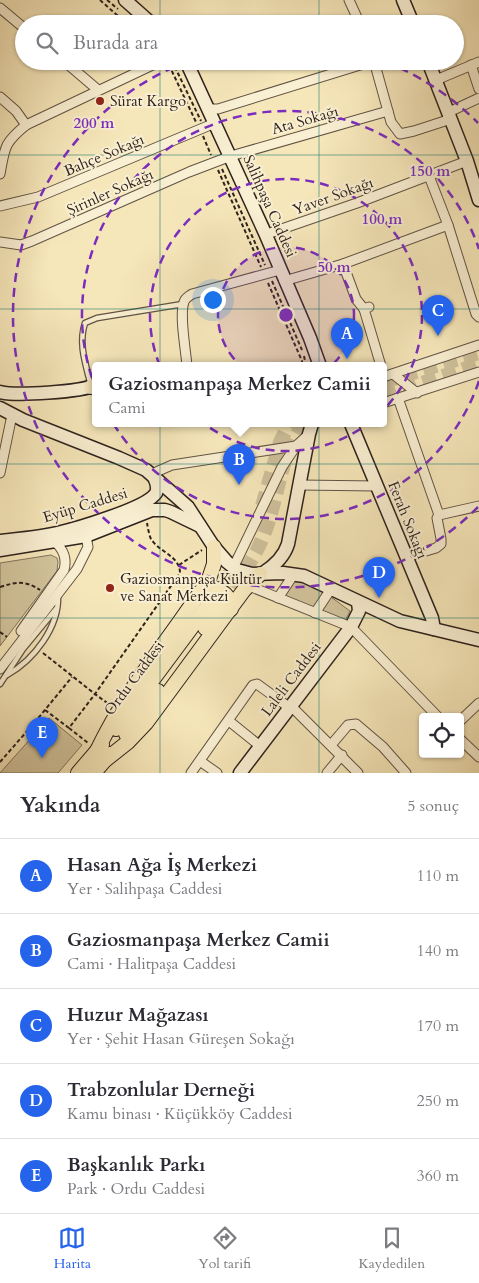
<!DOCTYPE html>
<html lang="tr">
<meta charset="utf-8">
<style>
body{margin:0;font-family:Cardo,serif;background:#f2f2f3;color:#2b2b33}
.controls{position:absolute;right:15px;bottom:15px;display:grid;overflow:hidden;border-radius:5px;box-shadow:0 1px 4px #0004}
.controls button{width:45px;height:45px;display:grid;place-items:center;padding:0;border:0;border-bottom:1px solid #e1e1e2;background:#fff;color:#2b2b33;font:25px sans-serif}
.you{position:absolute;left:212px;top:299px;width:18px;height:18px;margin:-12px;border:4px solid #fff;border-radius:50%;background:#1a73e8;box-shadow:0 0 0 8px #1a73e833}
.badge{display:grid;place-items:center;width:32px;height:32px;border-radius:50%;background:#2563eb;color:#fff;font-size:16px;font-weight:700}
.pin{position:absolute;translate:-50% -41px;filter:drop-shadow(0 1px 2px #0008)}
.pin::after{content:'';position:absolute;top:26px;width:18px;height:15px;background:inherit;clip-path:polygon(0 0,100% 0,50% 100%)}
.popup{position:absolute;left:92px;top:362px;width:295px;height:65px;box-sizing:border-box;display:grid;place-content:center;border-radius:5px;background:#fff;filter:drop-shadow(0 1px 4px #0005);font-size:16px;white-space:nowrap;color:#7c7c81}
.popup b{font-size:19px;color:#2b2b33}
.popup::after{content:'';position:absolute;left:50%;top:100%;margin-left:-10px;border:10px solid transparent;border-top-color:#fff}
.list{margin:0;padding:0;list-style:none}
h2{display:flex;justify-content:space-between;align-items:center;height:65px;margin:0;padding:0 20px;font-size:21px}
h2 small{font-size:16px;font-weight:400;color:#7c7c81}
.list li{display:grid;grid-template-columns:32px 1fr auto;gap:15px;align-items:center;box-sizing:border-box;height:75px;padding:0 20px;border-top:1px solid #e1e1e2}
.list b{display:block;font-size:19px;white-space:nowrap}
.list p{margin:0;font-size:16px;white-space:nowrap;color:#7c7c81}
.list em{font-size:16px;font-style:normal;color:#7c7c81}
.icon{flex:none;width:28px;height:28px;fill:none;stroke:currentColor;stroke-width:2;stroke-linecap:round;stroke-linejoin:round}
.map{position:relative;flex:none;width:479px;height:773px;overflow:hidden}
.search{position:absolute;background:#fff;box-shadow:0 1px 4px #0004;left:15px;right:15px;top:15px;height:55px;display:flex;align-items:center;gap:12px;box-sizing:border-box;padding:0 18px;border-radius:28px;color:#7c7c81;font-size:19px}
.sheet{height:440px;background:#fff}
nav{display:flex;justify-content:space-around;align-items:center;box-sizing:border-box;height:70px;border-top:1px solid #e1e1e2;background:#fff;font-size:14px;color:#7c7c81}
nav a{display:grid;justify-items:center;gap:2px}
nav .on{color:#2563eb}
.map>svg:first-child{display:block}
.green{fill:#d4c69f;stroke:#81745e}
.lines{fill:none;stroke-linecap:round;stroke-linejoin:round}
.primary-tunnel{stroke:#cec09b;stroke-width:14;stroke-dasharray:14 7;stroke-linecap:butt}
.lane-casing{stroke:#605344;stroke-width:7}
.street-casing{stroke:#605344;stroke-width:11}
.secondary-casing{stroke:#2e221d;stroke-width:15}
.primary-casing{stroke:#2e221d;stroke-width:16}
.path{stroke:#2e221d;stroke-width:2;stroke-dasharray:4 2.5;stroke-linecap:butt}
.lane{stroke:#f9efd2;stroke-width:4.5}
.street{stroke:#f9efd2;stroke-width:9}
.secondary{stroke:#f9efd2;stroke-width:12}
.primary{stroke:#f6e7ba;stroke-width:14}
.grid{fill:none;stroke:#0f766e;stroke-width:1;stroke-opacity:0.55}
.ring{fill:none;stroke:#7b2cbf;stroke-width:2.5;stroke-dasharray:9 6}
.poi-dot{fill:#8f2418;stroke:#f9efd2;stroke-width:2}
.labels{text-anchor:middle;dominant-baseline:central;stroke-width:4;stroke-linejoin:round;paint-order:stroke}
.poi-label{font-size:15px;fill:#2e221d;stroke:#f9efd2;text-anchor:start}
.street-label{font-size:15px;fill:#2e221d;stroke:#f9efd2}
.centre{fill:#7b2cbf;stroke:#f9efd2;stroke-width:2.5}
.ring-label{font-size:15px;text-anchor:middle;font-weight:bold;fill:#7b2cbf;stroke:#f9efd2;stroke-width:4;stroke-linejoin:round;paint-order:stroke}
</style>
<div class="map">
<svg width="479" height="773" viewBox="0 0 479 773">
<rect width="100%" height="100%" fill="#f6e7ba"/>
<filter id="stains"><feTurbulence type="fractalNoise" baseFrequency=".004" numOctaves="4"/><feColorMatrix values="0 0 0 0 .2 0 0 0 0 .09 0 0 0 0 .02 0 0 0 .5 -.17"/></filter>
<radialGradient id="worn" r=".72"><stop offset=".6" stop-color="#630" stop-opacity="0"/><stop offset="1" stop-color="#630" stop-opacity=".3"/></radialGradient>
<!-- green -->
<g class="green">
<polygon points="51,555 57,558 58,562 57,571 0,646 0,563"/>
<polygon points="294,580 304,582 325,591 314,609 284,597"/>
<polygon points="331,597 350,611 344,623 319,612"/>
<polygon points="49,718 82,745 58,773 0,773"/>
</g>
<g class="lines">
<!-- primary-tunnel -->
<g class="primary-tunnel">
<polyline points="383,382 479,353"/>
<polyline points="383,396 479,364"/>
<polyline points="262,506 280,442 289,424"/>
<polyline points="214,599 239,558"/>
<path d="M221,605c16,-23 34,-46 44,-73 13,-33 16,-81 39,-108"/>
</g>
<!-- lane casing -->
<g class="lane-casing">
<g id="lane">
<path d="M91,386c-5,-21 -13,-42 -6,-63l12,-5 86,-14"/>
<path d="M7,675c27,-15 52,-48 51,-79"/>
<polyline points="0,684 23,649 56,609"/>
</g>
</g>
<!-- street casing -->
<g class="street-casing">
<g id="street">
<polyline points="349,0 360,24"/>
<polyline points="0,8 24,28"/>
<polyline points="64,61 98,90"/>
<polyline points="374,61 391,122 400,134 414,131 451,119"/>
<polyline points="471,65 479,89"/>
<polyline points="436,80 479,62"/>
<polyline points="0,97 16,111 26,125"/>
<polyline points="209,109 218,109 373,61"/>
<polyline points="449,112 479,98"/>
<path d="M0,174c5,-27 4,-31 26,-49l135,-64"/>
<polyline points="429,176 448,225 476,314 479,317"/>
<polyline points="0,206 38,197 215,123"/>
<polyline points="265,233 270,233 357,203 467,161"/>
<polyline points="0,242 21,245 32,241 189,172 231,156 388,111"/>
<polyline points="343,264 356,299 364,309 369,307"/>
<polyline points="284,281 343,264 448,225"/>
<polyline points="364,309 381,366"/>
<path d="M187,366c-1,-15 -8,-51 -3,-64 1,-4 4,-5 8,-8l88,-24"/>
<polyline points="393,374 417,393"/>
<polyline points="383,377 479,345"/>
<polyline points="398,398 439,515 437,518 441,539 441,544 436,548 406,557"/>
<polyline points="383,403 479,372"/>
<polyline points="156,472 172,465 296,446"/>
<polyline points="0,473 12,415"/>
<polyline points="300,485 376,486"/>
<polyline points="439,515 479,506"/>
<polyline points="236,562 282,467 296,446 309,434"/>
<polyline points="254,588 351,627 438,717"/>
<polyline points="278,598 294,574"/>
<polyline points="315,613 329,592"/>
<path d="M21,631l43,-61c3,-11 0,-20 -9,-28"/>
<polyline points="0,669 77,569 88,547 86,536"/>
<polyline points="291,706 358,773"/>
<polyline points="229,721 260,746"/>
<polyline points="460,721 479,703"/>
<polyline points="460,739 479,757"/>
<polyline points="331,745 348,725 356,724 383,747 406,773"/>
<polyline points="200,761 217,773"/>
<polyline points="191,773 253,685 257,684 290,708"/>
<polyline points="327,773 342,755"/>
</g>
</g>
<!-- secondary casing -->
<g class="secondary-casing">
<g id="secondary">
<polyline points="125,0 152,24"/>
<polyline points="403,0 413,24"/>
<polyline points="186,61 265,233 310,338 320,366"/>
<polyline points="428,61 467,161 479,200"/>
<path d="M0,392c16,4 81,0 95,-7"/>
<polyline points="0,408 23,420 119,458 146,470 188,507 214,547 227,562 237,570 252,574 283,573 304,576 400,621 479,640"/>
<polyline points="351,424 432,618 434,629"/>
<path d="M0,541c19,-2 38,-4 57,-8 18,-4 90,-25 99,-40 3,-6 0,-12 -3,-18"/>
<polyline points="0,550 86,536 152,510 165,510 171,512 200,526"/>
<path d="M263,573c11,-7 21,-16 25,-29l21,-110 3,-10"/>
<polyline points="240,773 351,627 359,611 358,602"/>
</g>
</g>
<!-- primary casing -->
<g class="primary-casing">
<g id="primary">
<polyline points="91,387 95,387"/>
<path d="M204,586c14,2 27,7 27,23"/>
<polyline points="205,628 221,606"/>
<polyline points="116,729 212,600"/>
<polyline points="126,734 158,691"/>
<path d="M97,751c29,-62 75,-115 112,-172l5,-15v-17"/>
<polyline points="104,761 128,742 146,723 244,590 260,574"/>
<polyline points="78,773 102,745"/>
<polyline points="94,773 110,754"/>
</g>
</g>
<!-- path -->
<g class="path">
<polyline points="100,0 127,24"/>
<polyline points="107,0 118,9"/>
<polyline points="172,61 201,121"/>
<polyline points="169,65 196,122"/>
<polyline points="203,136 211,155"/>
<polyline points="222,169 265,265"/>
<polyline points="218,170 261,267"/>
<polyline points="272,281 302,350"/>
<polyline points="268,283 302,361 302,366"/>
<polyline points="304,356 306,366"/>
<polyline points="179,565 202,550"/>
<polyline points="221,576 231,579"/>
<path d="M0,587c16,-5 25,-7 40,3"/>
<polyline points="0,632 7,637"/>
<path d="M43,653l52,41 85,-121c0,-17 -21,-21 -29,-34 -2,-4 -3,-11 -4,-16"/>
<polyline points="45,710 69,728 95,694 110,705"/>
<polyline points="69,728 88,743"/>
<polyline points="0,762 35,722 72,677"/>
</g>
<!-- lane -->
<use href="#lane" class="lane"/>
<!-- street -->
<use href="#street" class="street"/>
<!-- secondary -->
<use href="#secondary" class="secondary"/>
<!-- primary -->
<use href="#primary" class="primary"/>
</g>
<!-- grid -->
<path class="grid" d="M160,0v24M319,0v24M160,61v712M319,61v712M0,155h479M0,309h479M0,464h479M0,618h479"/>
<!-- distance rings -->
<circle cx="286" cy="315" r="68" fill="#7b2cbf" fill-opacity=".12"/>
<g class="ring">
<circle cx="286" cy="315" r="68"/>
<circle cx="286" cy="315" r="136"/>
<path d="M479 381A204 204 0 1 1 479 249"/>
<path d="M478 507A272 272 0 1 1 186 62M386 62A272 272 0 0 1 478 123"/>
</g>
<!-- markers -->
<g class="poi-dot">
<circle cx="100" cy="101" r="5"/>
<circle cx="110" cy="588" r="5"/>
</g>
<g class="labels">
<!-- poi labels -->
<g class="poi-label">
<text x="110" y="101">Sürat Kargo</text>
<text x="120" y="579">Gaziosmanpaşa Kültür<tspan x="120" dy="17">ve Sanat Merkezi</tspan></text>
</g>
<!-- street labels -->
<g class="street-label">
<text transform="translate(305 120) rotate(-16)">Ata Sokağı</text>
<text transform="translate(104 155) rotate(-23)">Bahçe Sokağı</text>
<text transform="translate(110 192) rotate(-24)">Şirinler Sokağı</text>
<text transform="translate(333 196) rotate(-20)">Yaver Sokağı</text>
<text transform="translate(270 206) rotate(66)">Salihpaşa Caddesi</text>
<text transform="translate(85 505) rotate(-17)">Eyüp Caddesi</text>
<text transform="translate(408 520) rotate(68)">Ferah Sokağı</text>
<text transform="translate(134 678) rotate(-53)">Ordu Caddesi</text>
<text transform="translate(291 679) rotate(-53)">Laleli Caddesi</text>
</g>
</g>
<circle cx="286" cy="315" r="8" class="centre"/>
<g class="ring-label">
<text x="94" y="128">200 m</text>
<text x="430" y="176">150 m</text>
<text x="382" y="224">100 m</text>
<text x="334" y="272">50 m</text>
</g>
<rect width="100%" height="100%" filter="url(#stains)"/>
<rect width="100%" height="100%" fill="url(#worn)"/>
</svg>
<div class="controls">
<button><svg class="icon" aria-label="locate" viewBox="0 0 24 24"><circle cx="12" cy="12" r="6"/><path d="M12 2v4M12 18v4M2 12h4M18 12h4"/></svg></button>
</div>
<div class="you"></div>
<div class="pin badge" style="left:347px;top:359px">A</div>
<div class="pin badge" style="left:239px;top:485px">B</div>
<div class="popup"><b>Gaziosmanpaşa Merkez Camii</b>Cami</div>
<div class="pin badge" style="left:438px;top:336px">C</div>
<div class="pin badge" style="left:379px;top:598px">D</div>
<div class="pin badge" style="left:42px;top:758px">E</div>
<div class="search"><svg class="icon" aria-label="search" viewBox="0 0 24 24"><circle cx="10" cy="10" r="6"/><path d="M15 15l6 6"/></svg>Burada ara</div>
</div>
<section class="sheet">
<h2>Yakında<small>5 sonuç</small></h2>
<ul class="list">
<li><span class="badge">A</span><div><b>Hasan Ağa İş Merkezi</b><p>Yer · Salihpaşa Caddesi</p></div><em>110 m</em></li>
<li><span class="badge">B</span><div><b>Gaziosmanpaşa Merkez Camii</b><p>Cami · Halitpaşa Caddesi</p></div><em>140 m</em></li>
<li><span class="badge">C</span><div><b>Huzur Mağazası</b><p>Yer · Şehit Hasan Güreşen Sokağı</p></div><em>170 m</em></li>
<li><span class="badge">D</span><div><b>Trabzonlular Derneği</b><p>Kamu binası · Küçükköy Caddesi</p></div><em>250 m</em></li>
<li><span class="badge">E</span><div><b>Başkanlık Parkı</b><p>Park · Ordu Caddesi</p></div><em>360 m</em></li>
</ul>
</section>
<nav>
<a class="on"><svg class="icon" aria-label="map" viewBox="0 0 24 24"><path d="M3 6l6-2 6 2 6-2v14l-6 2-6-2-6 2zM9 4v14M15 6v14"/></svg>Harita</a>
<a><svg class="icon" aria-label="directions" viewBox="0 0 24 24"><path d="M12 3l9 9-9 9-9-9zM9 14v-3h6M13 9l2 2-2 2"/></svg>Yol tarifi</a>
<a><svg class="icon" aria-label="saved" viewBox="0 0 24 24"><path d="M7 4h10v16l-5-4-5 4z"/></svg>Kaydedilen</a>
</nav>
